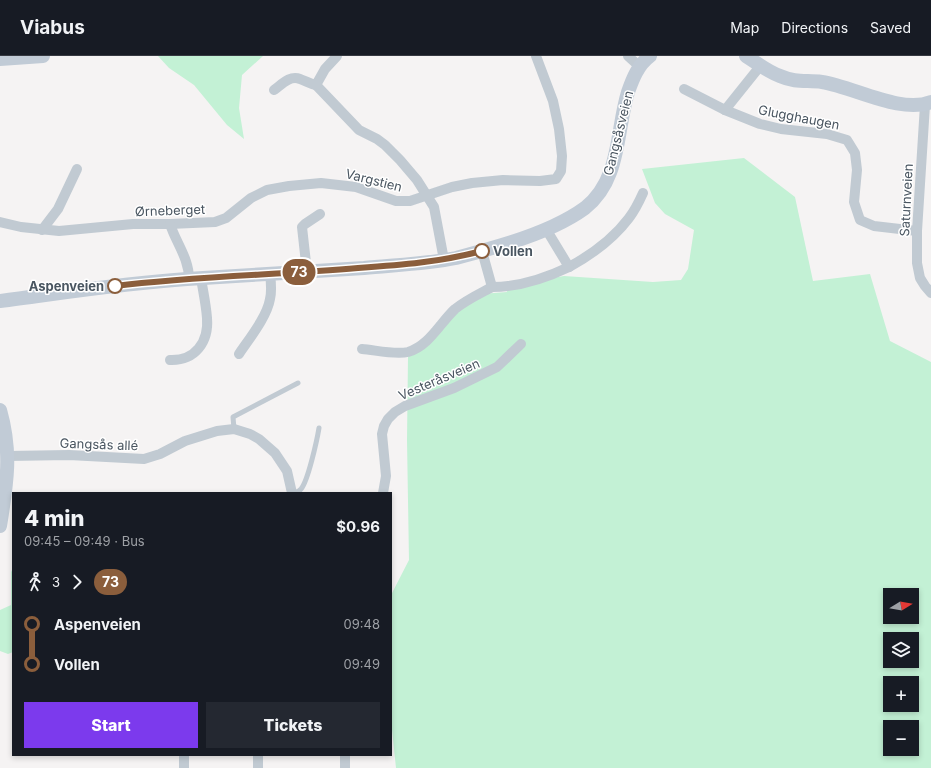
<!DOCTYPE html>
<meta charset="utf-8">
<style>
body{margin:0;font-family:Inter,sans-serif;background:#242831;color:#f1f3f6;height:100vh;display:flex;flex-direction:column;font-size:15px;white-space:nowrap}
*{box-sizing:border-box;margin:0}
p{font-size:13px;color:#9ea1a6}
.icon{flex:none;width:22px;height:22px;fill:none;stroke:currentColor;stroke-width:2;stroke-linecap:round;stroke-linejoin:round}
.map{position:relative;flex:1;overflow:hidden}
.drawer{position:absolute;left:12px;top:436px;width:380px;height:264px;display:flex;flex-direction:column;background:#171b24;border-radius:0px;box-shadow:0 2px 6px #0003}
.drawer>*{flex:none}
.badge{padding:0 8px;border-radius:13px;font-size:14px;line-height:26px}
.needle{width:26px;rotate:79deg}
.controls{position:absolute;left:883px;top:532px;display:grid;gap:8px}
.controls a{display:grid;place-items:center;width:36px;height:36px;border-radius:0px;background:#171b24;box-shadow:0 2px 6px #0003;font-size:20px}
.map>.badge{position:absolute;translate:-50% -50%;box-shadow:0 0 0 2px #fff}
.legs{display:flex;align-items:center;gap:6px;height:44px;padding:0 12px;font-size:13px}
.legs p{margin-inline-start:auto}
.headline{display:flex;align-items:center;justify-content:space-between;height:68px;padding:0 12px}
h1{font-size:22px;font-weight:800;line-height:30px}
.primary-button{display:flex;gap:8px;margin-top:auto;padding:8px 12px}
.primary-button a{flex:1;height:46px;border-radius:0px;background:#7c3aed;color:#fff;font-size:16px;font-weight:800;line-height:46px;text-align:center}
.primary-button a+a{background:#242831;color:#f1f3f6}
ul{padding:0 12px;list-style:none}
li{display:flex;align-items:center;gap:14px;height:40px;font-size:15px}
li i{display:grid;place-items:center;width:6px;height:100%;margin:0 5px;background:currentColor}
li i::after{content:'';width:10px;height:10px;margin:-5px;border:3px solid;border-radius:50%;background:#171b24}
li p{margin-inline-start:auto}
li:first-child i{background:linear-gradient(#0000 50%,currentColor 0)}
li:last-child i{background:linear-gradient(currentColor 50%,#0000 0)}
header{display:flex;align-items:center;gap:24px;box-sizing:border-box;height:56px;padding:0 20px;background:#171b24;border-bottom:1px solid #363941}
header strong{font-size:19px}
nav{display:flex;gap:22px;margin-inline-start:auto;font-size:14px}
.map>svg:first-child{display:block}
</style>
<header>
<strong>Viabus</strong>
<nav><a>Map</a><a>Directions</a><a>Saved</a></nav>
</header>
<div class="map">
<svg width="931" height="712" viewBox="0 0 931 712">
<rect width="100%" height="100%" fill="#f5f3f3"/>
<!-- green -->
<g fill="#c3f1d5" fill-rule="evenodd">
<path d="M 158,0 L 263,0 L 242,19 L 239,52 L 244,83 L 227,69 L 194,29 L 169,12 Z"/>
<path d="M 744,102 L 795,141 L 813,225 L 870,218 L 890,285 L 931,306 L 931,712 L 396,712 L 391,664 L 391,539 L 409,504 L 407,384 L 408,301 L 468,239 L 507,236 L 506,230 L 564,220 L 653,226 L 681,224 L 688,213 L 694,174 L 665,158 L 655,147 L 642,113 ZM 890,539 L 912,539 L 912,561 L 890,561 ZM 890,583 L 912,583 L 912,605 L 890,605 ZM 890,627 L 912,627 L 912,649 L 890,649 ZM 890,671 L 912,671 L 912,693 L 890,693 Z"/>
<path d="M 13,512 L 13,596 L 8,598 L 0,595 L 0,554 L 11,549 L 11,516 Z"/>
</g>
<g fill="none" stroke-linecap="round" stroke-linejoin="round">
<!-- lane -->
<g stroke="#c1cad2" stroke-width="5">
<path d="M 234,373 L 233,361 L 298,327"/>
<path d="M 293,437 C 297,436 299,436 301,433 C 308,425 317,384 319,372"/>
</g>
<!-- street -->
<g stroke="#c1cad2" stroke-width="10">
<path d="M 628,0 L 639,10"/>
<path d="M 761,9 L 725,54 L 760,68 L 781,73 L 827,78 L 847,84 L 855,97 L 857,114 L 854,146 L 860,164 L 874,170 L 917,175"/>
<path d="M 316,29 L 359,74 L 377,83 L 385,89 L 400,104 L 417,124 L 434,151 L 444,204"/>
<path d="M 684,33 L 725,54"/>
<path d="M 274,34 C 282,28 290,19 300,23 C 306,25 310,28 316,29 L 325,13 L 337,0"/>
<path d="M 925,49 L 917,175 L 917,207 L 920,222 L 925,230 L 931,237"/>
<path d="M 0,166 L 21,171 L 59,175 L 133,168 L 170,168 L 215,166 L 226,162 L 251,142 L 267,134 L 289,130 L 321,127 L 356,131 L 396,145 L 410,145 L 452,131 L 472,127 L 503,124 L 540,125 L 556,123 L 561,115 L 562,100 L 559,73 L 553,45 L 536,0"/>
<path d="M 170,168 C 176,187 189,202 189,223"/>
<path d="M 546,173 L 569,211 C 591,199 614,182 629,162 C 635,154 639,146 643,137"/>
<path d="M 42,174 L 58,153 L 77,113"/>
<path d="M 482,195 L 492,231 C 518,231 546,222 569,211"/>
<path d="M 307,216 L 302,171 L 305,168 L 320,158"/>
<path d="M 362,293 C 375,294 395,299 408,296 C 429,290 440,267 455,253 C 466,244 479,238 492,231"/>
<path d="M 239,298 C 249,283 267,261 270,243 C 272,235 271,226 270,218"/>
<path d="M 170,304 C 195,305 209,286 207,262 C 206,248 203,235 201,222"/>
<path d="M 8,400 L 69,399 L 144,403 L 160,398 L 185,385 L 217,375 L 234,373 L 250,378 L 259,383 L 275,397 L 287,415 L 292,437"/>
<path d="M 383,437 L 386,420 L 382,378 L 384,370 L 388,363 L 395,356 L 405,350 L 454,332 L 497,311 L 521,288"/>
<path d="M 184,699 L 184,712"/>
<path d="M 258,699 L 258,712"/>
<path d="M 345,712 L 345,699"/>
</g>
<!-- secondary -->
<g stroke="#c1cbd6" stroke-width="14">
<path d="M 746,0 C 757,7 768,16 780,20 C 796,27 806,24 822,26 C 854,31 901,58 931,46"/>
<path d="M 0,3 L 43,0"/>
<path d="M 0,245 C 62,237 125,227 187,223 C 246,219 305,216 364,212 C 395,209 426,208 456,202 C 475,197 493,192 512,186 C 537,178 563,168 585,152 C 621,124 616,75 628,36 C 633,22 638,9 650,0"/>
<path d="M 0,354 C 12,396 7,427 0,470"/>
</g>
</g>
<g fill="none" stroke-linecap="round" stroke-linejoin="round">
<defs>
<path id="line-1" d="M 115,230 C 196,220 277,219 358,212 C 400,209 441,206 482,195"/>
</defs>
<!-- line-1 casing -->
<use href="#line-1" stroke="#fff" stroke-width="9"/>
<!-- line-1 -->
<use href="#line-1" stroke="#8b5e3c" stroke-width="6"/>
</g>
<!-- markers -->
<g fill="#fff" stroke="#8b5e3c" stroke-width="2">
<circle cx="482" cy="195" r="7"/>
<circle cx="115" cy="230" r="7"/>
</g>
<g text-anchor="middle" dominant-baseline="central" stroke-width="3" stroke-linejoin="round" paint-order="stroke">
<!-- street labels -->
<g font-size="13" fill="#4a5661" stroke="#fff">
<text transform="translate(799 61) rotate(11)">Glugghaugen</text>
<text transform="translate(618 77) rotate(-76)">Gangsåsveien</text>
<text transform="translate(374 124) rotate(14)">Vargstien</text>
<text transform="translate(906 144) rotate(-87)">Saturnveien</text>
<text transform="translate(170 154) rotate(-2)">Ørneberget</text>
<text transform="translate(439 323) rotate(-23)">Vesteråsveien</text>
<text transform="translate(99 388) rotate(2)">Gangsås allé</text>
</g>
<!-- stop labels -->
<g font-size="13" font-weight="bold" fill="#4a5661" stroke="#fff" text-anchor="start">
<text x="493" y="195">Vollen</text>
<text x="104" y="230" text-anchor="end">Aspenveien</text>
</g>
</g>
</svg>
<div class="controls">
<a><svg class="needle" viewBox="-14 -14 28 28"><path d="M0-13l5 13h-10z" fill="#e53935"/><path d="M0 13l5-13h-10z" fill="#9ea1a6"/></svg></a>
<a><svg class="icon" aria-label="layers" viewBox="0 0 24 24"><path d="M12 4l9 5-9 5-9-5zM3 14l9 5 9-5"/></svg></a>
<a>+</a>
<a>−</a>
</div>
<b class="badge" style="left:299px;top:216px;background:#8b5e3c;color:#fff">73</b>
<section class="drawer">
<div class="headline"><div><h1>4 min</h1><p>09:45 – 09:49 · Bus</p></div><b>$0.96</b></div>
<div class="legs"><svg class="icon" aria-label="walk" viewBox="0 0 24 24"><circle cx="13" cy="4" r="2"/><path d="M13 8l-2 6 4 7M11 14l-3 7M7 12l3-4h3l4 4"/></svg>3<svg class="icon" aria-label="forward" viewBox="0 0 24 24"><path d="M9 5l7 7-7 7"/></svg><b class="badge" style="background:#8b5e3c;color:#fff">73</b></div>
<ul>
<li><i style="color:#8b5e3c"></i><b>Aspenveien</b><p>09:48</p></li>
<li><i style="color:#8b5e3c"></i><b>Vollen</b><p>09:49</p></li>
</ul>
<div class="primary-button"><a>Start</a><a>Tickets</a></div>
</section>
</div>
